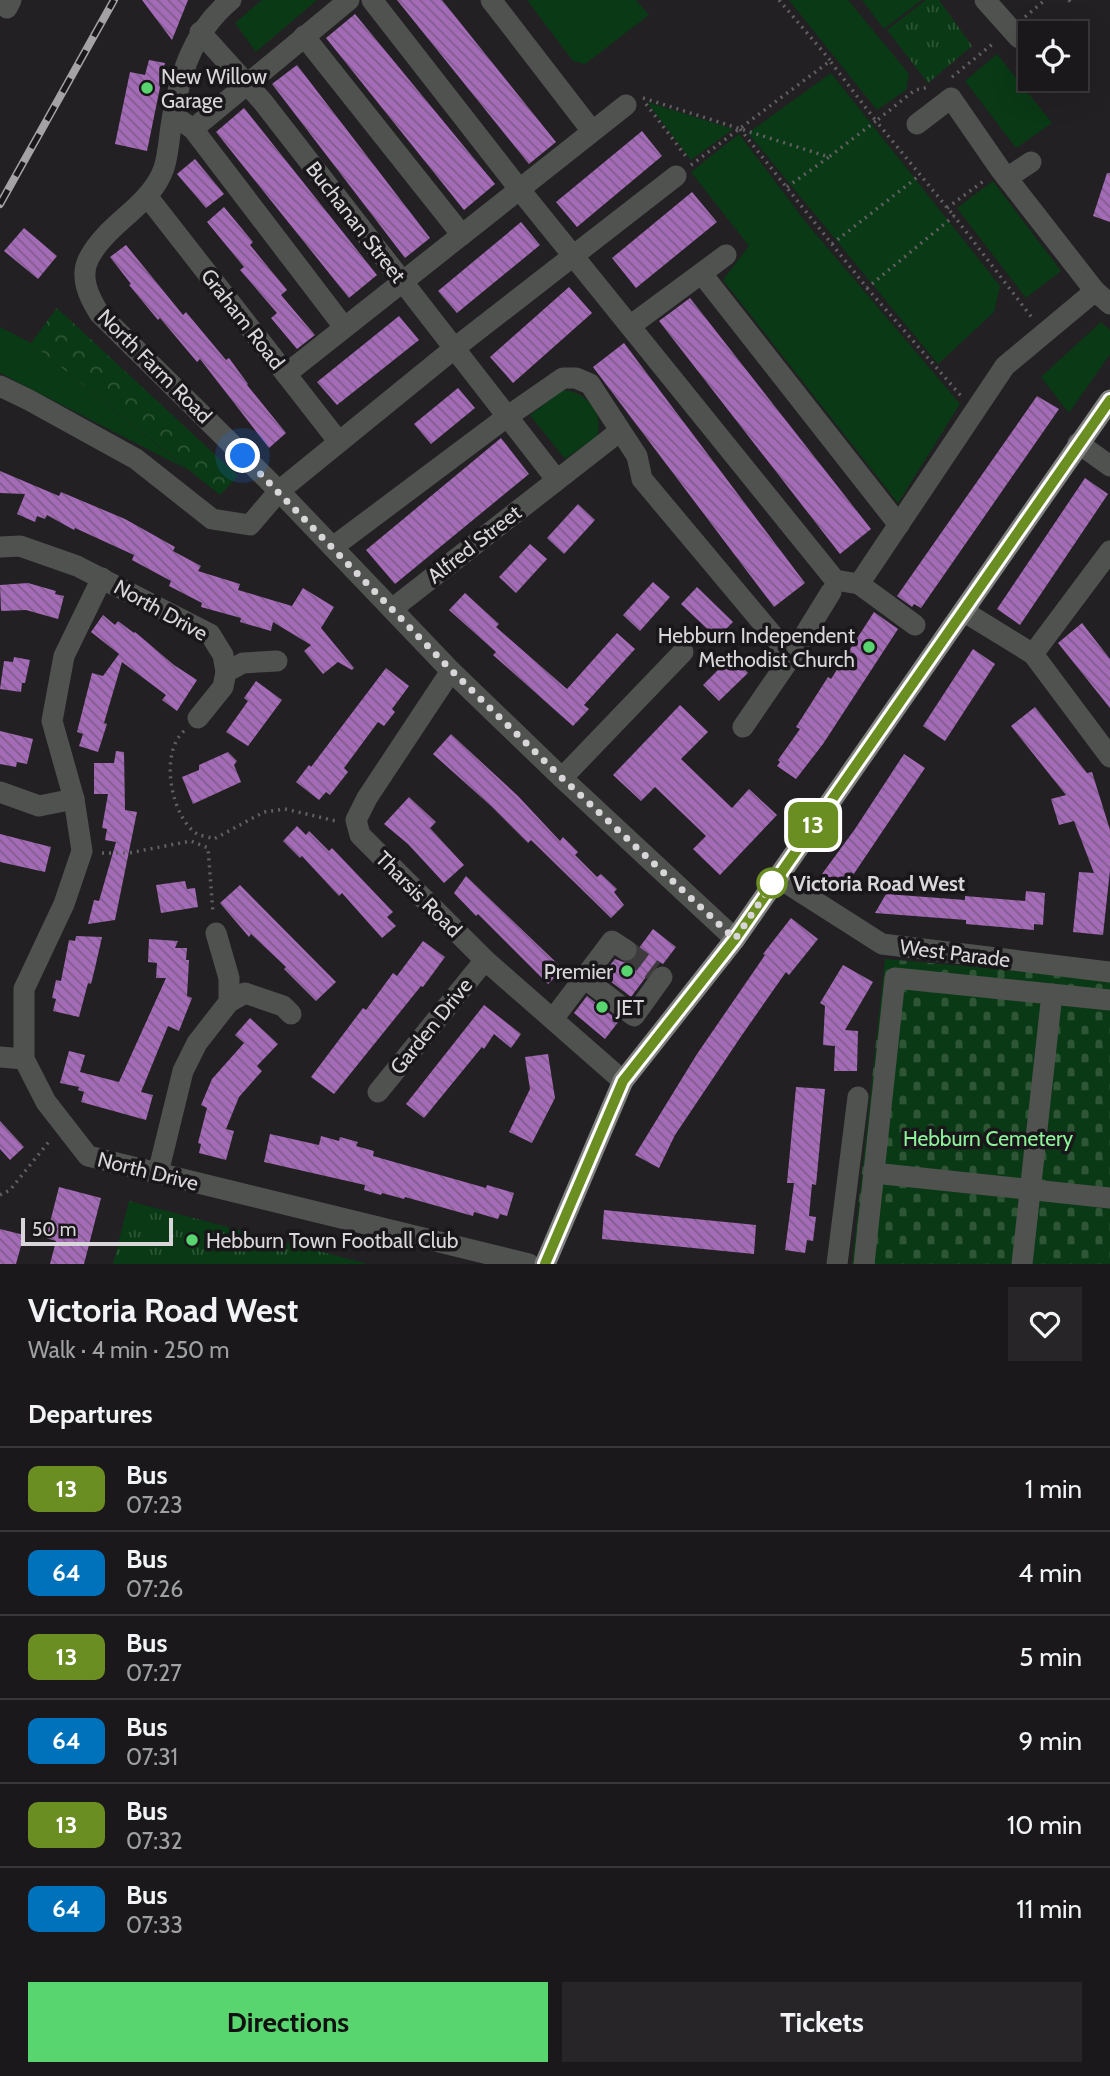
<!DOCTYPE html>
<meta charset="utf-8">
<style>
body{margin:0;font-family:Cabin,sans-serif;background:#272527;color:#f1f3f6;height:100vh;display:flex;flex-direction:column;font-size:26px;white-space:nowrap}
*{box-sizing:border-box;margin:0}
p{font-size:23px;color:#9fa0a2}
.icon{flex:none;width:38px;height:38px;fill:none;stroke:currentColor;stroke-width:2;stroke-linecap:round;stroke-linejoin:round}
.map{position:relative;height:1264px;overflow:hidden}
.side{display:flex;flex-direction:column;background:#1a181a;flex:1}
.side>*{flex:none}
.badge{padding:0 14px;border-radius:10px;font-size:24px;line-height:46px}
.buttons{position:absolute;left:1018px;top:21px;display:grid;gap:14px}
.buttons a{display:grid;place-items:center;width:70px;height:70px;border-radius:0px;background:#1a181a;box-shadow:0 7px 28px #0002,0 0 0 2px #383739;font-size:35px}
.scale{position:absolute;left:21px;bottom:18px;width:152px;box-sizing:border-box;padding-left:7px;border:4px solid #d8d6d9;border-top:0;font-size:19px;line-height:24px;white-space:nowrap;color:#d8d6d9;-webkit-text-stroke:5px #19171a;paint-order:stroke}
.you{position:absolute;width:35px;height:35px;margin:-18px;border:5px solid #fff;border-radius:50%;background:#1a73e8;box-shadow:0 0 0 10px #1a73e833}
.map>.badge{position:absolute;translate:-50% -50%;box-shadow:0 0 0 4px #fff}
h2{padding:0 28px;font-size:26px;line-height:63px}
.round{display:grid;place-items:center;flex:none;width:74px;height:74px;border-radius:0px;background:#272527}
.overview{display:flex;align-items:center;justify-content:space-between;height:119px;padding:0 28px}
h1{font-size:33px;font-weight:700;line-height:52px}
.action{display:flex;gap:14px;margin-top:auto;padding:14px 28px}
.action a{flex:1;height:80px;border-radius:0px;background:#59d56f;color:#111;font-size:28px;font-weight:700;line-height:80px;text-align:center}
.action a+a{background:#272527;color:#f1f3f6}
ul{padding:0;list-style:none}
li{display:flex;align-items:center;gap:21px;height:84px;padding:0 28px;border-top:2px solid #383739}
li div{flex:1}
li b{display:block;font-size:26px}
li em{font-style:normal}
li .badge{min-width:77px;font-weight:700;text-align:center}
.map>svg:first-child{display:block}
</style>
<div class="map">
<svg width="1110" height="1264" viewBox="0 0 1110 1264">
<defs>
<pattern id="forest-crowns" width="20" height="18" patternUnits="userSpaceOnUse" patternTransform="scale(1.75)"><rect width="20" height="18" fill="#0a3915"/><path d="M2 6a3 3 0 1 1 6 0M12 15a3 3 0 1 1 6 0" fill="none" stroke="#2d5536"/></pattern>
<pattern id="cemetery-stones" width="16" height="16" patternUnits="userSpaceOnUse" patternTransform="scale(1.75)"><rect width="16" height="16" fill="#0a3915"/><path d="M2 7V4a2 2 0 0 1 4 0v3zM10 15v-3a2 2 0 0 1 4 0v3z" fill="#2d5536"/></pattern>
<pattern id="park-tufts" width="24" height="20" patternUnits="userSpaceOnUse" patternTransform="scale(1.75)"><rect width="24" height="20" fill="#0a3915"/><path d="M3 7l-1-3M5 7V3M7 7l1-3M15 17l-1-3M17 17v-4M19 17l1-3" fill="none" stroke="#2d5536"/></pattern>
<pattern id="building-back-hatch" width="6" height="6" patternUnits="userSpaceOnUse" patternTransform="scale(1.75)"><rect width="6" height="6" fill="#a46bb6"/><path d="M-1 5l2 2M0 0l6 6M5-1l2 2" fill="none" stroke="#815c8d"/></pattern>
</defs>
<rect width="100%" height="100%" fill="#222023"/>
<!-- grass -->
<g fill="#0a3915">
<path d="M 262,0 L 317,0 L 256,52 L 235,23 Z"/>
<path d="M 527,0 L 636,0 L 649,15 L 585,64 L 573,61 Z"/>
<path d="M 789,0 L 848,0 L 909,74 L 906,90 L 877,110 Z"/>
<path d="M 862,0 L 922,0 L 884,29 Z"/>
<path d="M 997,54 L 1052,123 L 1016,148 L 965,81 Z"/>
<path d="M 831,73 L 1000,286 L 994,312 L 938,364 L 748,133 Z"/>
<path d="M 647,102 L 733,129 L 691,160 Z"/>
<path d="M 739,134 L 808,225 L 960,404 L 898,503 L 723,280 L 749,246 L 691,172 Z"/>
<path d="M 993,181 L 1061,271 L 1026,298 L 957,208 Z"/>
<path d="M 1101,322 L 1110,330 L 1110,354 L 1069,413 L 1041,377 Z"/>
<path d="M 0,327 L 31,343 L 188,470 L 0,373 Z"/>
<path d="M 563,390 C 585,391 605,413 597,436 L 565,459 L 530,415 Z"/>
</g>
<!-- forest -->
<path fill="url(#forest-crowns)" d="M 57,308 L 238,476 L 220,495 L 31,343 Z"/>
<!-- cemetery -->
<path fill="url(#cemetery-stones)" d="M 885,959 L 1110,979 L 1110,1264 L 852,1264 Z"/>
<!-- park -->
<g fill="url(#park-tufts)">
<path d="M 926,0 L 939,0 L 972,46 L 928,83 L 887,30 Z"/>
<path d="M 129,1201 L 368,1264 L 113,1264 Z"/>
</g>
<!-- building -->
<g fill="url(#building-back-hatch)">
<path d="M 142,0 L 188,0 L 172,40 Z"/>
<path d="M 397,0 L 442,0 L 556,142 L 529,164 Z"/>
<path d="M 355,14 L 495,184 L 464,210 L 326,38 Z"/>
<path d="M 149,60 L 165,63 L 147,151 L 115,144 L 130,72 L 145,75 Z"/>
<path d="M 297,65 L 430,238 L 405,258 L 272,84 Z"/>
<path d="M 244,108 L 377,275 L 349,298 L 216,132 Z"/>
<path d="M 642,131 L 662,156 L 577,227 L 556,202 Z"/>
<path d="M 195,159 L 224,194 L 206,208 L 177,174 Z"/>
<path d="M 1107,173 L 1110,173 L 1110,222 L 1093,216 Z"/>
<path d="M 692,192 L 717,222 L 636,288 L 612,258 Z"/>
<path d="M 224,207 L 253,242 L 250,245 L 287,290 L 281,295 L 315,335 L 297,349 L 271,318 L 277,313 L 240,270 L 244,267 L 207,222 Z"/>
<path d="M 521,222 L 540,245 L 457,313 L 438,291 Z"/>
<path d="M 24,228 L 57,256 L 38,279 L 4,251 Z"/>
<path d="M 126,245 L 183,315 L 186,312 L 226,360 L 229,358 L 248,384 L 247,385 L 286,433 L 269,448 L 200,359 L 197,362 L 160,318 L 158,320 L 129,285 L 131,284 L 110,257 Z"/>
<path d="M 569,287 L 592,313 L 513,383 L 490,357 Z"/>
<path d="M 690,298 L 871,529 L 840,554 L 659,321 Z"/>
<path d="M 399,316 L 419,340 L 337,405 L 317,382 Z"/>
<path d="M 624,343 L 805,583 L 774,607 L 593,367 Z"/>
<path d="M 458,388 L 475,408 L 431,444 L 414,424 Z"/>
<path d="M 1037,396 L 1059,409 L 921,608 L 914,604 L 912,607 L 897,596 Z"/>
<path d="M 501,438 L 529,474 L 395,584 L 366,550 Z"/>
<path d="M 0,471 L 59,496 L 61,492 L 125,519 L 175,547 L 173,551 L 201,566 L 198,571 L 240,584 L 238,590 L 292,606 L 303,588 L 334,607 L 321,628 L 354,668 L 352,670 L 338,662 L 323,674 L 304,651 L 311,645 L 273,622 L 271,631 L 240,622 L 241,618 L 201,607 L 202,603 L 169,586 L 171,581 L 132,560 L 134,555 L 75,528 L 74,530 L 47,515 L 45,519 L 37,516 L 35,522 L 17,514 L 25,494 L 0,493 Z"/>
<path d="M 1085,478 L 1108,494 L 1020,625 L 997,609 Z"/>
<path d="M 578,504 L 595,520 L 564,554 L 547,538 Z"/>
<path d="M 530,544 L 547,559 L 516,593 L 499,577 Z"/>
<path d="M 653,582 L 670,597 L 640,631 L 623,615 Z"/>
<path d="M 28,583 L 56,591 L 55,594 L 64,596 L 58,619 L 26,610 L 1,611 L 0,585 Z"/>
<path d="M 697,587 L 733,622 L 717,638 L 681,604 Z"/>
<path d="M 465,593 L 499,624 L 496,627 L 567,689 L 617,633 L 635,649 L 584,705 L 589,709 L 573,726 L 493,655 L 496,652 L 449,610 Z"/>
<path d="M 874,612 L 898,629 L 823,744 L 796,779 L 777,766 L 780,762 L 778,760 L 800,729 L 796,727 L 828,677 L 831,679 Z"/>
<path d="M 103,615 L 115,625 L 118,621 L 134,633 L 135,632 L 174,665 L 197,680 L 177,711 L 162,700 L 166,695 L 122,662 L 104,723 L 107,724 L 98,752 L 79,746 L 83,734 L 77,732 L 92,673 L 103,676 L 119,654 L 91,632 Z"/>
<path d="M 1082,623 L 1110,659 L 1110,708 L 1058,643 Z"/>
<path d="M 973,649 L 995,664 L 945,741 L 923,726 Z"/>
<path d="M 732,656 L 748,673 L 719,701 L 703,685 Z"/>
<path d="M 14,657 L 30,660 L 25,683 L 22,683 L 21,692 L 0,689 L 4,661 L 13,662 Z"/>
<path d="M 386,668 L 409,686 L 392,709 L 395,712 L 384,726 L 378,722 L 344,768 L 348,772 L 330,795 L 326,792 L 319,800 L 296,782 L 309,765 L 311,767 Z"/>
<path d="M 256,681 L 282,700 L 248,746 L 226,732 L 248,701 L 244,698 Z"/>
<path d="M 680,705 L 708,732 L 681,759 L 732,808 L 749,789 L 777,815 L 720,875 L 693,849 L 706,836 L 655,787 L 641,801 L 613,775 Z"/>
<path d="M 1035,707 L 1087,773 L 1092,772 L 1110,830 L 1110,870 L 1103,935 L 1073,932 L 1079,872 L 1094,873 L 1074,821 L 1059,825 L 1051,799 L 1066,795 L 1011,726 Z"/>
<path d="M 0,731 L 33,739 L 27,764 L 17,762 L 16,767 L 0,764 Z"/>
<path d="M 451,734 L 518,796 L 560,841 L 563,837 L 578,852 L 575,855 L 597,877 L 601,874 L 617,889 L 614,892 L 624,905 L 611,918 L 531,840 L 528,843 L 491,806 L 433,754 Z"/>
<path d="M 116,751 L 124,752 L 125,810 L 137,812 L 115,920 L 88,924 L 94,900 L 99,901 L 116,842 L 105,840 L 107,829 L 102,828 L 108,794 L 94,794 L 94,763 L 114,763 Z"/>
<path d="M 228,752 L 237,761 L 234,765 L 241,782 L 193,804 L 182,777 L 199,770 L 199,765 Z"/>
<path d="M 904,754 L 925,768 L 843,890 L 822,874 L 855,829 Z"/>
<path d="M 409,797 L 436,822 L 430,828 L 464,865 L 444,883 L 408,844 L 384,824 Z"/>
<path d="M 297,826 L 306,835 L 309,831 L 329,851 L 332,848 L 393,912 L 387,917 L 396,926 L 382,938 L 342,893 L 339,896 L 302,856 L 300,858 L 283,841 Z"/>
<path d="M 0,834 L 51,847 L 45,872 L 0,862 Z"/>
<path d="M 466,876 L 563,969 L 548,984 L 478,914 L 476,916 L 454,893 Z"/>
<path d="M 185,881 L 187,889 L 195,888 L 198,907 L 161,913 L 156,885 Z"/>
<path d="M 240,885 L 336,982 L 316,1001 L 284,969 L 286,967 L 251,934 L 249,937 L 220,903 Z"/>
<path d="M 1026,891 L 1045,893 L 1043,925 L 1034,924 L 1034,930 L 966,924 L 966,920 L 875,913 L 886,894 L 965,900 L 965,896 L 1025,901 Z"/>
<path d="M 791,918 L 818,939 L 789,975 L 786,972 L 742,1035 L 675,1135 L 659,1168 L 635,1155 L 697,1054 L 765,955 L 763,954 Z"/>
<path d="M 653,929 L 676,947 L 663,964 L 658,961 L 631,997 L 602,975 L 615,959 L 626,963 L 637,958 L 639,948 Z"/>
<path d="M 76,936 L 102,937 L 95,968 L 91,984 L 88,983 L 79,1017 L 53,1011 L 56,999 L 52,998 L 56,980 L 61,981 L 69,940 L 75,941 Z"/>
<path d="M 149,939 L 178,941 L 175,948 L 187,948 L 186,960 L 189,960 L 187,996 L 192,998 L 179,1031 L 168,1026 L 141,1092 L 153,1095 L 146,1120 L 81,1102 L 84,1092 L 78,1090 L 79,1087 L 60,1083 L 69,1051 L 85,1055 L 80,1072 L 119,1082 L 166,978 L 156,978 L 157,963 L 148,962 Z"/>
<path d="M 423,941 L 445,957 L 423,987 L 421,986 L 334,1094 L 311,1077 L 363,1008 L 366,1010 L 393,973 L 397,976 Z"/>
<path d="M 843,965 L 873,982 L 845,1030 L 858,1031 L 857,1071 L 834,1071 L 835,1046 L 823,1045 L 825,1006 L 820,1003 Z"/>
<path d="M 587,996 L 619,1021 L 605,1039 L 574,1013 Z"/>
<path d="M 484,1005 L 521,1034 L 511,1048 L 494,1034 L 484,1049 L 482,1047 L 424,1118 L 406,1104 Z"/>
<path d="M 250,1018 L 278,1044 L 257,1066 L 262,1071 L 239,1097 L 226,1129 L 234,1131 L 226,1160 L 199,1153 L 201,1144 L 198,1143 L 207,1108 L 201,1105 L 212,1079 L 244,1043 L 235,1035 Z"/>
<path d="M 548,1054 L 555,1098 L 532,1143 L 509,1132 L 530,1089 L 525,1057 Z"/>
<path d="M 796,1087 L 825,1089 L 816,1185 L 812,1184 L 809,1216 L 816,1217 L 813,1241 L 807,1240 L 805,1253 L 785,1250 L 794,1183 L 787,1183 Z"/>
<path d="M 0,1121 L 24,1147 L 10,1160 L 0,1149 Z"/>
<path d="M 270,1134 L 319,1145 L 321,1136 L 339,1141 L 340,1137 L 358,1142 L 356,1146 L 374,1151 L 373,1156 L 486,1188 L 487,1185 L 514,1193 L 507,1216 L 500,1214 L 498,1219 L 474,1212 L 473,1216 L 405,1197 L 404,1199 L 382,1193 L 381,1195 L 364,1190 L 365,1185 L 264,1162 Z"/>
<path d="M 59,1187 L 101,1198 L 84,1264 L 50,1264 L 56,1241 L 46,1238 Z"/>
<path d="M 604,1210 L 756,1225 L 754,1254 L 602,1239 Z"/>
<path d="M 0,1229 L 24,1235 L 16,1264 L 0,1264 Z"/>
</g>
<g fill="none" stroke-linecap="round" stroke-linejoin="round">
<!-- minor-tunnel -->
<path stroke="#3d3b3e" stroke-width="21" stroke-dasharray="21 10" stroke-linecap="butt" d="M 626,950 L 654,971"/>
<!-- path -->
<g stroke="#626063" stroke-width="3.5" stroke-dasharray="2 5" stroke-linecap="butt">
<path d="M 779,0 L 830,60"/>
<path d="M 1069,0 L 1070,2"/>
<path d="M 1025,17 L 1045,0"/>
<path d="M 952,77 L 995,42"/>
<path d="M 643,98 L 829,157 L 876,121 L 954,216"/>
<path d="M 646,104 L 688,159"/>
<path d="M 740,129 L 867,288 L 954,216 L 1033,319"/>
<path d="M 691,165 L 830,61 L 876,121 L 915,90 L 930,87"/>
<path d="M 787,187 L 829,157"/>
<path d="M 947,208 L 985,180"/>
<path d="M 832,244 L 920,175"/>
<path d="M 867,288 L 962,397"/>
<path d="M 184,731 C 159,753 171,817 197,834 C 202,836 209,837 214,839 L 264,812 L 285,809 L 336,821"/>
<path d="M 102,853 L 129,853 L 191,841 L 208,848 L 213,913"/>
<path d="M 0,1195 L 10,1190 L 51,1139"/>
</g>
<!-- minor -->
<g stroke="#505250" stroke-width="21">
<path d="M 231,0 C 191,33 179,77 171,126 C 169,140 168,156 164,168 C 151,206 107,223 89,258 C 79,277 89,297 99,313 L 279,491 L 451,671 L 562,778 L 735,939"/>
<path d="M 372,0 L 520,190 L 835,580 L 859,584 L 915,625"/>
<path d="M 491,0 L 592,131"/>
<path d="M 985,0 L 1019,38"/>
<path d="M 7,8 L 11,0"/>
<path d="M 200,32 L 263,102 L 556,479"/>
<path d="M 304,36 L 462,235"/>
<path d="M 173,115 L 193,129 L 344,327"/>
<path d="M 917,124 L 951,98 L 1000,169 L 1095,291 L 1110,304"/>
<path d="M 193,129 L 349,0"/>
<path d="M 1007,178 L 1031,162"/>
<path d="M 147,196 L 339,442"/>
<path d="M 702,274 L 899,525"/>
<path d="M 630,326 L 726,255"/>
<path d="M 286,374 L 626,105"/>
<path d="M 0,386 L 29,400 L 136,459 L 212,519 L 250,525 L 279,491 L 456,347 L 676,176"/>
<path d="M 1078,443 L 1110,466"/>
<path d="M 0,547 L 20,546 L 77,566 L 210,634 L 223,655 L 226,672 L 223,687 L 198,718"/>
<path d="M 333,547 L 508,416 L 563,378 L 576,378 L 590,384 L 637,456 L 642,479 L 791,657 L 831,592"/>
<path d="M 102,578 L 64,656 L 52,721 L 74,799 L 82,851 L 64,904 L 24,989 L 24,1059 L 46,1102 L 88,1156 L 529,1264"/>
<path d="M 859,584 L 1005,366 L 1095,291"/>
<path d="M 392,609 L 620,431"/>
<path d="M 963,611 L 1033,654 L 1110,757"/>
<path d="M 1033,654 L 1110,551"/>
<path d="M 451,671 L 367,798 L 356,820 L 360,835 L 485,960 L 623,1081"/>
<path d="M 226,672 L 243,663 L 277,661"/>
<path d="M 743,727 L 791,657"/>
<path d="M 562,778 L 683,652"/>
<path d="M 0,792 L 39,806 L 74,799"/>
<path d="M 777,877 L 882,944 L 1110,972"/>
<path d="M 584,978 L 634,1016 L 662,977"/>
<path d="M 229,1002 L 245,993 L 283,1006 L 291,1014"/>
<path d="M 553,1019 L 612,941 L 626,950"/>
<path d="M 0,1057 L 24,1059"/>
<path d="M 378,1092 L 485,960"/>
<path d="M 158,1173 L 183,1071 L 197,1043 L 229,1002 L 229,978 L 216,933"/>
<path d="M 874,1173 L 1110,1198"/>
<path d="M 837,1264 L 858,1097"/>
<path d="M 864,1264 L 895,978 L 1110,1000"/>
<path d="M 1022,1264 L 1052,994"/>
</g>
<!-- major -->
<path stroke="#7f827f" stroke-width="21" d="M 545,1264 L 623,1081 L 735,939 L 1110,400"/>
<defs>
<path id="rail" d="M 0,204 L 114,0"/>
</defs>
<!-- rail casing -->
<use href="#rail" stroke="#a4a2a5" stroke-width="8"/>
<!-- rail -->
<use href="#rail" stroke="#19171a" stroke-width="5" stroke-dasharray="16" stroke-linecap="butt"/>
</g>
<g fill="none" stroke-linecap="round" stroke-linejoin="round">
<defs>
<path id="line" d="M 545,1264 L 623,1081 L 735,939 L 1110,400"/>
</defs>
<!-- line casing -->
<use href="#line" stroke="#fff" stroke-width="16"/>
<!-- line -->
<use href="#line" stroke="#6b8e23" stroke-width="10"/>
<!-- walk -->
<path stroke="#d8d6d9" stroke-width="7" stroke-dasharray="0 12.6" d="M 243,456 L 452,671 L 562,778 L 735,939 L 777,877 L 772,883"/>
</g>
<!-- markers -->
<g fill="#59d56f" stroke="#19171a" stroke-width="2.5">
<circle cx="147" cy="88" r="7"/>
<circle cx="869" cy="647" r="7"/>
<circle cx="627" cy="971" r="7"/>
<circle cx="602" cy="1007" r="7"/>
<circle cx="192" cy="1240" r="7"/>
</g>
<circle fill="#fff" stroke="#6b8e23" stroke-width="3.5" cx="772" cy="883" r="14"/>
<g text-anchor="middle" dominant-baseline="central" stroke-width="7" stroke-linejoin="round" paint-order="stroke">
<!-- poi labels -->
<g font-size="21" fill="#d8d6d9" stroke="#19171a" text-anchor="start">
<text x="161" y="76">New Willow<tspan x="161" dy="24">Garage</tspan></text>
<text x="855" y="635" text-anchor="end">Hebburn Independent<tspan x="855" dy="24">Methodist Church</tspan></text>
<text x="613" y="971" text-anchor="end">Premier</text>
<text x="616" y="1007">JET</text>
<text x="206" y="1240">Hebburn Town Football Club</text>
</g>
<!-- street labels -->
<g font-size="21" fill="#d8d6d9" stroke="#19171a">
<text transform="translate(356 222) rotate(52)">Buchanan Street</text>
<text transform="translate(243 319) rotate(52)">Graham Road</text>
<text transform="translate(155 366) rotate(45)">North Farm Road</text>
<text transform="translate(474 544) rotate(-38)">Alfred Street</text>
<text transform="translate(161 610) rotate(29)">North Drive</text>
<text transform="translate(419 894) rotate(45)">Tharsis Road</text>
<text transform="translate(955 953) rotate(7)">West Parade</text>
<text transform="translate(431 1026) rotate(-51)">Garden Drive</text>
<text transform="translate(148 1171) rotate(14)">North Drive</text>
</g>
<!-- stop labels -->
<g font-size="21" font-weight="bold" fill="#d8d6d9" stroke="#19171a" text-anchor="start">
<text x="793" y="883">Victoria Road West</text>
</g>
<!-- park labels -->
<g font-size="21" fill="#8cf399" stroke="#19171a">
<text x="988" y="1138">Hebburn Cemetery</text>
</g>
</g>
</svg>
<div class="buttons">
<a><svg class="icon" aria-label="locate" viewBox="0 0 24 24"><circle cx="12" cy="12" r="6"/><path d="M12 2v4M12 18v4M2 12h4M18 12h4"/></svg></a>
</div>
<div class="scale">50 m</div>
<div class="you" style="left:243px;top:456px"></div>
<b class="badge" style="left:813px;top:825px;background:#6b8e23;color:#fff">13</b>
</div>
<section class="side">
<div class="overview"><div><h1>Victoria Road West</h1><p>Walk · 4 min · 250 m</p></div><a class="round"><svg class="icon" aria-label="heart" viewBox="0 0 24 24"><path d="M12 20l-8-8c-3-5 5-10 8-4 3-6 11-1 8 4z"/></svg></a></div>
<h2>Departures</h2>
<ul>
<li><span class="badge" style="background:#6b8e23;color:#fff">13</span><div><b>Bus</b><p>07:23</p></div><em>1 min</em></li>
<li><span class="badge" style="background:#0072bc;color:#fff">64</span><div><b>Bus</b><p>07:26</p></div><em>4 min</em></li>
<li><span class="badge" style="background:#6b8e23;color:#fff">13</span><div><b>Bus</b><p>07:27</p></div><em>5 min</em></li>
<li><span class="badge" style="background:#0072bc;color:#fff">64</span><div><b>Bus</b><p>07:31</p></div><em>9 min</em></li>
<li><span class="badge" style="background:#6b8e23;color:#fff">13</span><div><b>Bus</b><p>07:32</p></div><em>10 min</em></li>
<li><span class="badge" style="background:#0072bc;color:#fff">64</span><div><b>Bus</b><p>07:33</p></div><em>11 min</em></li>
</ul>
<div class="action"><a>Directions</a><a>Tickets</a></div>
</section>
